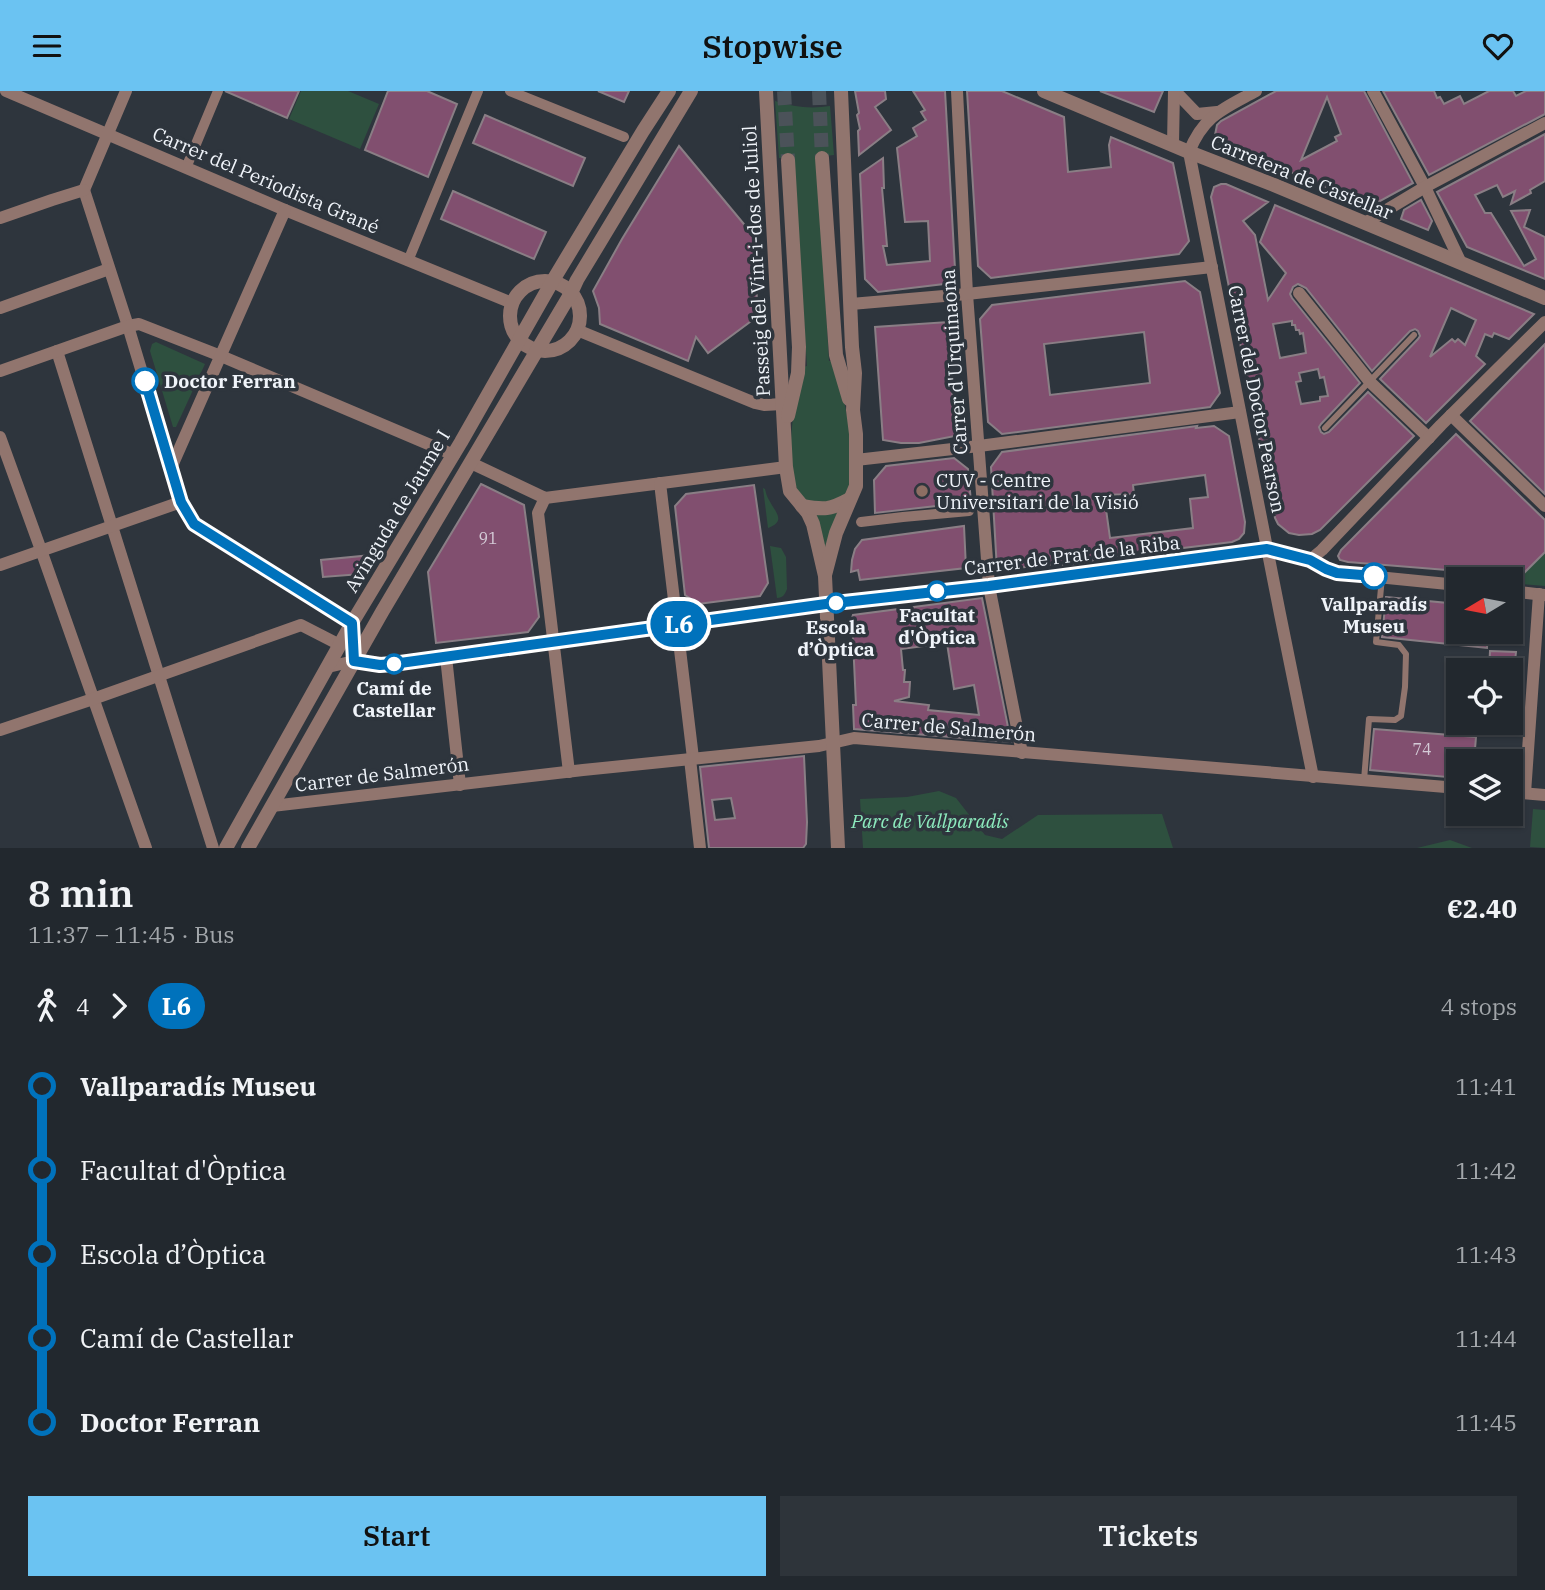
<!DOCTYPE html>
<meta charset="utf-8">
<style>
body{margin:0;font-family:"IBM Plex Serif",serif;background:#2e343a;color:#f1f3f6;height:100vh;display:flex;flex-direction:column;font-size:26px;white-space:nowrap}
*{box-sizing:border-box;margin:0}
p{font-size:23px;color:#a2a6aa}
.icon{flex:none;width:38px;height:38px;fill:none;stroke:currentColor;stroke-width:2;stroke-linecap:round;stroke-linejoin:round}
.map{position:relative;height:757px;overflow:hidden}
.drawer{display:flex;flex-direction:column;background:#22282e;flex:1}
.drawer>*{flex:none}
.badge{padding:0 14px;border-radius:23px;font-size:24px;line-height:46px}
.needle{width:46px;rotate:260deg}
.controls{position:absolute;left:1446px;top:476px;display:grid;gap:14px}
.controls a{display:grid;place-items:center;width:77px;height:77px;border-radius:0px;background:#22282e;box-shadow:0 2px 5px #0004,0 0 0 2px #3f444a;font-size:35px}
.map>.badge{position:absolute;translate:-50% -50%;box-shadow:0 0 0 4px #fff}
.legs{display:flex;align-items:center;gap:10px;height:77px;padding:0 28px;font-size:23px}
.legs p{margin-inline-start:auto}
.head{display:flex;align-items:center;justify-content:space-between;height:119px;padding:0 28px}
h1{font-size:38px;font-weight:600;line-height:52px}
.button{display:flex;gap:14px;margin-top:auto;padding:14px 28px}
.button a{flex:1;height:80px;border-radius:0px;background:#6bc3f2;color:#111;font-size:28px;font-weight:600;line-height:80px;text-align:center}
.button a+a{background:#2e343a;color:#f1f3f6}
ul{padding:0 28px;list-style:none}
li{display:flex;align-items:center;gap:24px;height:84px;font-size:26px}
li i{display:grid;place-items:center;width:10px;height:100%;margin:0 9px;background:currentColor}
li i::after{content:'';width:18px;height:18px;margin:-9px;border:5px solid;border-radius:50%;background:#22282e}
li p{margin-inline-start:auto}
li:first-child i{background:linear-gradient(#0000 50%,currentColor 0)}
li:last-child i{background:linear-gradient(currentColor 50%,#0000 0)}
header{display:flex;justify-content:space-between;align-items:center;height:91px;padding:0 28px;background:#6bc3f2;color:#111;font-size:32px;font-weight:600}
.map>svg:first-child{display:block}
</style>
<header><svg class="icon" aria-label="menu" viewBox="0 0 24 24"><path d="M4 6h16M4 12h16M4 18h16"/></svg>Stopwise<svg class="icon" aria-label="heart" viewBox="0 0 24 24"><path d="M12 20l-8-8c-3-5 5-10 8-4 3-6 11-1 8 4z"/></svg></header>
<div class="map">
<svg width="1545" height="757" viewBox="0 0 1545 757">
<rect width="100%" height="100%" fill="#2e353d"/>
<!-- green -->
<g fill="#2e503f">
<path d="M 301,0 L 348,0 L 379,13 L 360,58 L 289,28 Z"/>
<path d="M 775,10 C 793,16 811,18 830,15 L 834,64 L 817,66 L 829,270 L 832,270 L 842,299 L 850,340 L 849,397 C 842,409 836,411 822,411 C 816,411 811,412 806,409 C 778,390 796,304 802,276 L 807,275 L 793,67 L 779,67 Z"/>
<path d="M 156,251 L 205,273 L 176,336 L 173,336 L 150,260 L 152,253 Z"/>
<path d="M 763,397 L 765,398 C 766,402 767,406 769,409 C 775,421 787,430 768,437 Z"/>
<path d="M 838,420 L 825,475 L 814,423 Z"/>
<path d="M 770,455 L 781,457 L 786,466 L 787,498 C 785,503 783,507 777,507 Z"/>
<path d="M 1545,461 L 1545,495 L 1520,493 L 1521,485 Z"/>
<path d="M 939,700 L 956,707 L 985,744 L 1002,748 L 1038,724 L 1162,723 L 1173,757 L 863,757 L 860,708 L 907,706 Z"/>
<path d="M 1533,718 L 1545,719 L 1545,757 L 1530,756 Z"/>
<path d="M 1450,749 L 1472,757 L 1417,757 Z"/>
</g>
<!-- building -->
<g fill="#814f6f" stroke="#8a7e85" stroke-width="2" fill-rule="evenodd">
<path d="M 225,0 L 299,0 L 287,27 Z"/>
<path d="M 388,0 L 427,0 L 457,13 L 428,86 L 365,59 Z"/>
<path d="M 598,0 L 629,0 L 624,11 Z"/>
<path d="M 855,0 L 885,0 L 886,8 L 875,16 L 891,39 L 859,64 L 858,40 L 860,38 L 857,24 L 859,22 Z"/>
<path d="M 913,0 L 945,0 L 955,178 L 944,193 L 878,201 L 865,188 L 860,83 L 883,67 L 884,97 L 882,97 L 887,155 L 883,155 L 887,174 L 930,170 L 928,130 L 905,131 L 897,57 L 917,45 L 913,37 L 926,29 L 921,21 L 925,19 Z"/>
<path d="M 967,0 L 1002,0 L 1064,26 L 1068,81 L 1111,76 L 1109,54 L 1111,46 L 1173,72 L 1189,150 L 1179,163 L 991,187 L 978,175 Z"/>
<path d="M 1100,0 L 1163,0 L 1154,21 Z"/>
<path d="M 1276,0 L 1364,0 L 1413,92 L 1371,115 L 1350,106 L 1345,98 L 1338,101 L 1214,49 L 1217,34 L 1221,30 ZM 1327,6 L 1341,43 L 1335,46 L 1337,50 L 1301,69 Z"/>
<path d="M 1383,0 L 1434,0 L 1437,7 L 1440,6 L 1444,13 L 1460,5 L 1464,13 L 1489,0 L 1513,0 L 1516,5 L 1526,0 L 1545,0 L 1545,23 L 1429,84 Z"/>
<path d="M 485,24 L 585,67 L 573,95 L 473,52 Z"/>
<path d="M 1545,43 L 1545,90 L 1530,99 L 1531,102 L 1511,113 L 1515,100 L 1503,106 L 1497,94 L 1475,104 L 1485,122 L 1491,122 L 1524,175 L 1536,168 L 1511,120 L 1530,119 L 1524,136 L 1545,146 L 1545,188 L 1467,156 L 1437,101 Z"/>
<path d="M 679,55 L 753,144 L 758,225 L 708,262 L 696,246 L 688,270 L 600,233 L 599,217 L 593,200 L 622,148 Z"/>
<path d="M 1221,93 L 1226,93 L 1268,111 L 1243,130 L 1255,144 L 1268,209 L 1286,182 L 1260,151 L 1275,114 L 1534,223 L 1509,248 L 1494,242 L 1492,246 L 1485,243 L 1476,265 L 1485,273 L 1426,332 L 1380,288 L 1418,248 L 1420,245 L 1418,240 L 1415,238 L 1410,240 L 1372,280 L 1306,197 L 1298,193 L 1293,196 L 1290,203 L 1292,207 L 1360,292 L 1321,333 L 1319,336 L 1321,341 L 1324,343 L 1329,341 L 1368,301 L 1414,345 L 1320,439 L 1312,443 L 1299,444 L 1289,442 L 1278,433 L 1275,427 L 1211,106 L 1214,96 ZM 1451,217 L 1476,229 L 1465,254 L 1458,248 L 1455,251 L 1452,248 L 1430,266 ZM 1292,230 L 1292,234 L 1295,234 L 1296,239 L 1299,239 L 1300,243 L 1303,242 L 1306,262 L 1280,267 L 1273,233 ZM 1318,278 L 1320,287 L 1324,286 L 1328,305 L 1320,306 L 1320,310 L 1301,313 L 1296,291 L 1301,290 L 1299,282 Z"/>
<path d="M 453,100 L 546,141 L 534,168 L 441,128 Z"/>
<path d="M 1421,109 L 1432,130 L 1428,139 L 1401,128 L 1404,119 Z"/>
<path d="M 1185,190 L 1200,201 L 1220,302 L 1210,316 L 1002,343 L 988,331 L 980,228 L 992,214 ZM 1144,241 L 1150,292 L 1050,304 L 1044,253 Z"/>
<path d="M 948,231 L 955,345 L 919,352 L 901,352 L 883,349 L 875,236 Z"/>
<path d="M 1545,253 L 1545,403 L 1470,330 Z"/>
<path d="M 1197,335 L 1196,337 L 1214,335 L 1229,345 L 1245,431 L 1244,442 L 1239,448 L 1232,451 L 1093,468 L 1094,469 L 1077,473 L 1055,474 L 1055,473 L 997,479 L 991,376 L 1002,361 ZM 1205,384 L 1208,406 L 1190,408 L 1193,437 L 1110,447 L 1104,404 L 1134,403 L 1133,394 Z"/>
<path d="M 1456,343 L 1545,429 L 1545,461 L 1521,485 L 1348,471 L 1340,469 L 1338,465 L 1341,459 Z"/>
<path d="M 954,367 L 968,378 L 971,411 L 875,422 L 874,389 L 886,375 Z"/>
<path d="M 481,393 L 524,414 L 539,526 L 528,541 L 436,552 L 428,481 Z"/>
<path d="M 754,394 L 768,492 L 760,505 L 698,513 L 685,504 L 675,415 L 686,403 Z"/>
<path d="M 964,435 L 966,477 L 860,489 L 858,479 L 851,481 L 852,469 L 855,458 L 862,449 Z"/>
<path d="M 372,464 L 361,483 L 323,486 L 321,469 Z"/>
<path d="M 1386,506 L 1458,513 L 1458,541 L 1488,541 L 1487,557 L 1382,546 Z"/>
<path d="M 982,507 L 1011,651 L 854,638 L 853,614 L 856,614 L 852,527 L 853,524 ZM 947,552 L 954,598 L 974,594 L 979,624 L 928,619 L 929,614 L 894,610 L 909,606 L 910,591 L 904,591 L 905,579 L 903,579 L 901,558 Z"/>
<path d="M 1490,560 L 1516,561 L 1514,579 L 1489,579 Z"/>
<path d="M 1485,632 L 1511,632 L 1510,644 L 1485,642 Z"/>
<path d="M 1374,638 L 1476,646 L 1474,670 L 1458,670 L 1458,687 L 1370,679 Z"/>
<path d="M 804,665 L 807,731 L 806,753 L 803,757 L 709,757 L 700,676 ZM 731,707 L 735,727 L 715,729 L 712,709 Z"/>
</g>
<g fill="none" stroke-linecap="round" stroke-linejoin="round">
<!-- tertiary-tunnel -->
<g stroke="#4b5259" stroke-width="14" stroke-dasharray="14 7" stroke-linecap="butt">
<path d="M 784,0 L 788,69"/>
<path d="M 819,0 L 822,67"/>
</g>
<!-- service -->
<g stroke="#91756e" stroke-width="6">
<path d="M 1325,337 L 1414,244"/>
<path d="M 1364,689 L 1369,628 L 1395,629 L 1401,625 L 1405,596 L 1406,563 L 1399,554 L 1376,551 L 1382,486"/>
</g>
<!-- pedestrian -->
<g stroke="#91756e" stroke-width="10">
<path d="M 510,0 L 624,46"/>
<path d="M 186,77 L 218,0"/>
<path d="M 408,170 L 478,0"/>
<path d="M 861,431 L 903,426 L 969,420"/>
</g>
<!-- minor -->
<g stroke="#91756e" stroke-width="12">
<path d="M 6,0 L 285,119 L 512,212"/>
<path d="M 957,0 L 967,203 L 989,495 L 1022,662"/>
<path d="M 1175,0 L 1197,23 L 1217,21"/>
<path d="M 1256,0 C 1223,18 1204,24 1189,61 L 1280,523 L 1313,686"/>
<path d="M 1373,0 L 1425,96 L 1461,172"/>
<path d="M 1173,53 L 1174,0"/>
<path d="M 84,99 L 128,235 L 181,411 L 194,434 L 352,532 L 354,570"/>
<path d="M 84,99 L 126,0"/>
<path d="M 0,127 L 52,109 L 84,99"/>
<path d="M 1365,132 L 1425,96 L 1545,32"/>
<path d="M 1299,202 L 1370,291 L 1429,347"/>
<path d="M 851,213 L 967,203 L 1212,176"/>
<path d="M 0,217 L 109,178"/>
<path d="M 577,239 L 755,312 L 764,314 L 783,313"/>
<path d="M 57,260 C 110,425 161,591 213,757"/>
<path d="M 0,280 L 128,235 L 139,233 L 221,265 L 454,364"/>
<path d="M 1451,324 L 1545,415"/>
<path d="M 0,346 L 41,459 L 146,757"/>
<path d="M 856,369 L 979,355 L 1240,321"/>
<path d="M 471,372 L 545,407 L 786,376"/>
<path d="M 171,377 L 285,119"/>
<path d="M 660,392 L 693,667"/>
<path d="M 545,407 L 538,422 L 569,681"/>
<path d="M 1310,469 L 1322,459 L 1441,334 L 1545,231"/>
<path d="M 0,474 L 181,411"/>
<path d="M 1510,500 L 1545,504"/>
<path d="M 446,566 L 460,694"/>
<path d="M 328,576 L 354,570 L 380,574 L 393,573 L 826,513 L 989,495 L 1267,458 L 1310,469 L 1326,478 L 1337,482 L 1458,494"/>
<path d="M 0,639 L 93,608 L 301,534 L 340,554"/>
<path d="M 690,668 L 700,757"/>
<path d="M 1510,701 L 1545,704"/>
<path d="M 1525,702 L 1539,503"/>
<path d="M 272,715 L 583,679 L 819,655 L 854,647 L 1458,697"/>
</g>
<!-- tertiary -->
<g stroke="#91756e" stroke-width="14">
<path d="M 766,0 L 786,376 L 790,400 L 808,422 L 813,433 L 825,485 L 838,757"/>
<path d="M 1044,0 L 1189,61 L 1274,94 L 1545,207"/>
<path d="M 822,67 L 836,264 L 849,308"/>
<path d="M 788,69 L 799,256 L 798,282 L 788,325"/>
<circle cx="545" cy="225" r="35"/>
<path d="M 802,415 C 824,419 830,419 850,408"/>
<path d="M 825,484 L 836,442 L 856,395 L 856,343 L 853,319 L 855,282 L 852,256 L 841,0"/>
<path d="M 226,757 L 352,532 L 461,351 L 552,191 L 643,40 L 669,0"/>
<path d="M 248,757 L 382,521 L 571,202 L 577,189 L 691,0"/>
</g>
</g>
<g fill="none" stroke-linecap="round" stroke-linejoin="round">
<defs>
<path id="line-1" d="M 145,290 L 181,411 L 194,433 L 352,532 L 354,570 L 380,574 L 393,573 L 826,513 L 989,495 L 1267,458 L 1310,469 L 1326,478 L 1337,482 L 1374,485"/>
</defs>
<!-- line-1 casing -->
<use href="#line-1" stroke="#fff" stroke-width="16"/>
<!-- line-1 -->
<use href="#line-1" stroke="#0072bc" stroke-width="10"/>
</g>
<!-- markers -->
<g fill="#fff" stroke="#0072bc" stroke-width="3.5">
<circle cx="145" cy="290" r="12"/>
<circle cx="1374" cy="485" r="12"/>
<circle cx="937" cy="500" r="9"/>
<circle cx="836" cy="512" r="9"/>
<circle cx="394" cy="573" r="9"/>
</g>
<circle fill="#8d6e63" stroke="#2e353d" stroke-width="2.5" cx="922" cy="400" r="7"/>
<g text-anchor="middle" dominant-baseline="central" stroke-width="7" stroke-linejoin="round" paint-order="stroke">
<!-- number labels -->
<g font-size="16" fill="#d4cbd7">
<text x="488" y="447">91</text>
<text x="1422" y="658">74</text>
</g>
<!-- street labels -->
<g font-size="19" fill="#f0f4fa" stroke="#2e353d">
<text transform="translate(1302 86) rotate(22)">Carretera de Castellar</text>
<text transform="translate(266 89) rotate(23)">Carrer del Periodista Grané</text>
<text transform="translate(756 170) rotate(-93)">Passeig del Vint-i-dos de Juliol</text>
<text transform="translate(954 271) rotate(-94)">Carrer d'Urquinaona</text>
<text transform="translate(1257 308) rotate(79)">Carrer del Doctor Pearson</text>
<text transform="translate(397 420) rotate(-59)">Avinguda de Jaume I</text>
<text transform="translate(1072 464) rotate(-7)">Carrer de Prat de la Riba</text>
<text transform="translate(949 636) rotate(5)">Carrer de Salmerón</text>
<text transform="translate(382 683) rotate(-7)">Carrer de Salmerón</text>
</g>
<!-- stop labels -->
<g font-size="19" font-weight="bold" fill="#f0f4fa" stroke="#2e353d">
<text x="164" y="290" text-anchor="start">Doctor Ferran</text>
<text x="1374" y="513">Vallparadís<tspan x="1374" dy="22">Museu</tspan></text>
<text x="937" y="524">Facultat<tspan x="937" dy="22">d'Òptica</tspan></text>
<text x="836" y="536">Escola<tspan x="836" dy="22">d’Òptica</tspan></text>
<text x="394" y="597">Camí de<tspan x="394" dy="22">Castellar</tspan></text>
</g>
<!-- poi labels -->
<g font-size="19" fill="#f0f4fa" stroke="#2e353d" text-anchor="start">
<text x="936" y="389">CUV - Centre<tspan x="936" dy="22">Universitari de la Visió</tspan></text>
</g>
<!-- park labels -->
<g font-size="19" font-style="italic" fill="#8debbe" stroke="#2e353d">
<text x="930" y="730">Parc de Vallparadís</text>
</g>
</g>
</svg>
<div class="controls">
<a><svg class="needle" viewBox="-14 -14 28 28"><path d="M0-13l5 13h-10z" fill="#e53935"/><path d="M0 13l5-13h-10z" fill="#a2a6aa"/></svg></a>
<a><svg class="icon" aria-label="locate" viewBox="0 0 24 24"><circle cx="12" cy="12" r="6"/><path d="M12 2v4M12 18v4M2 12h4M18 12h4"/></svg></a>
<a><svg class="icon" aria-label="layers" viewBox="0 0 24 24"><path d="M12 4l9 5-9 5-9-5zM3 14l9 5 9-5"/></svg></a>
</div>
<b class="badge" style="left:679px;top:533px;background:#0072bc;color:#fff">L6</b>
</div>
<section class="drawer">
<div class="head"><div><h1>8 min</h1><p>11:37 – 11:45 · Bus</p></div><b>€2.40</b></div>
<div class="legs"><svg class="icon" aria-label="walk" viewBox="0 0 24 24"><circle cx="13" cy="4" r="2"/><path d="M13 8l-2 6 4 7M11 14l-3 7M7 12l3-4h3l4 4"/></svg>4<svg class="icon" aria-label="forward" viewBox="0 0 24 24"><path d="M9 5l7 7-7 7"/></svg><b class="badge" style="background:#0072bc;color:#fff">L6</b><p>4 stops</p></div>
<ul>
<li><i style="color:#0072bc"></i><b>Vallparadís Museu</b><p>11:41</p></li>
<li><i style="color:#0072bc"></i><span>Facultat d'Òptica</span><p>11:42</p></li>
<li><i style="color:#0072bc"></i><span>Escola d’Òptica</span><p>11:43</p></li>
<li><i style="color:#0072bc"></i><span>Camí de Castellar</span><p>11:44</p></li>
<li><i style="color:#0072bc"></i><b>Doctor Ferran</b><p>11:45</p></li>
</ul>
<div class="button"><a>Start</a><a>Tickets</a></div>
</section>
